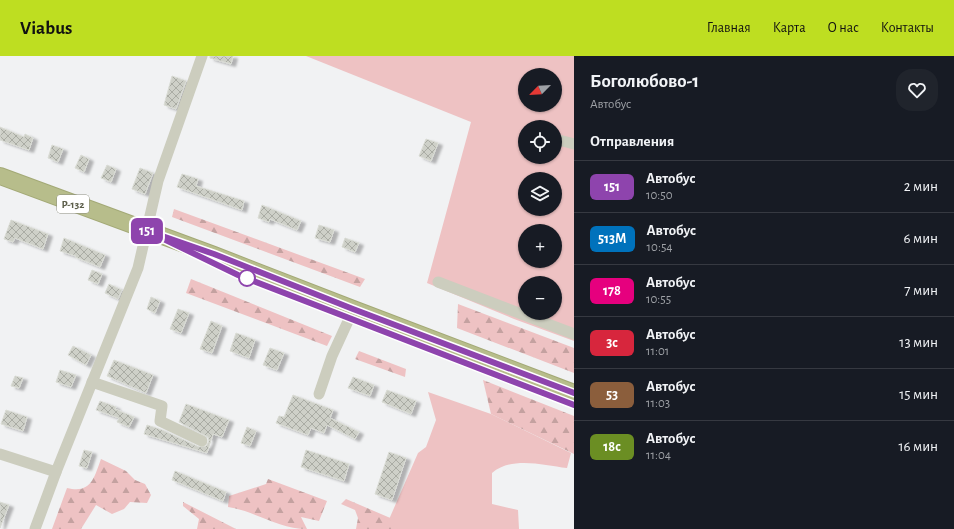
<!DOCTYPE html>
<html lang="ru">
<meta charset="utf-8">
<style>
body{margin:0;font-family:"Alegreya Sans",sans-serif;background:#20242c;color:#f1f3f6;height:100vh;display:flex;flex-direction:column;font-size:15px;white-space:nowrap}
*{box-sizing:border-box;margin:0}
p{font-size:13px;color:#9ea1a6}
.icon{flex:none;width:22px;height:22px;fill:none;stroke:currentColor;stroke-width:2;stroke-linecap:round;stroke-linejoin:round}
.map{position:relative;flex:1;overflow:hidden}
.panel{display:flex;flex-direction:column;background:#171b24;width:380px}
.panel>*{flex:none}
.badge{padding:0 8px;border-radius:6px;font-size:14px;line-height:26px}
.needle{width:26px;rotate:246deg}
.controls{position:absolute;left:518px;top:12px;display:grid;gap:8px}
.controls a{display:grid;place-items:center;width:44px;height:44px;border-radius:50%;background:#171b24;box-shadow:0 1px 3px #0004;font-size:20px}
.map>.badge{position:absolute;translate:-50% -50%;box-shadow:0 0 0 2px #fff}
h2{padding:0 16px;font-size:15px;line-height:36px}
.round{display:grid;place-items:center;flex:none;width:42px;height:42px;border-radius:16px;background:#20242c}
.headline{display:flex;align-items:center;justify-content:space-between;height:68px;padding:0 16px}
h1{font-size:19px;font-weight:600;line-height:30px}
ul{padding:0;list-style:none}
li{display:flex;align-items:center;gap:12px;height:52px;padding:0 16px;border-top:1px solid #363941}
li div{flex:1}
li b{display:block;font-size:15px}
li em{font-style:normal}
li .badge{min-width:44px;font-weight:700;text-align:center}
header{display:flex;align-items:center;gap:24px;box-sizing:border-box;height:56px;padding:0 20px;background:#bede21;color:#111}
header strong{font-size:19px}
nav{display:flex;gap:22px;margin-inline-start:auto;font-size:14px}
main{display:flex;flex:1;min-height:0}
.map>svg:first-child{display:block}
</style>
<header>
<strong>Viabus</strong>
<nav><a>Главная</a><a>Карта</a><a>О нас</a><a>Контакты</a></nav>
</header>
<main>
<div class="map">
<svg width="574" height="473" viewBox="0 0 574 473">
<defs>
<pattern id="forest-firs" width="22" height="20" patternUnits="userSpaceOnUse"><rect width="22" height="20" fill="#eec2c3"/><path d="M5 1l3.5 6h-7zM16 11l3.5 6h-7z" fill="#c4a1a0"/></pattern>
<pattern id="building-cross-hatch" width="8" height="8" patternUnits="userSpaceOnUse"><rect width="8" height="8" fill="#ced0c8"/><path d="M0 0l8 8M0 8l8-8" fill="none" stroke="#aaaca4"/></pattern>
<filter id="shadow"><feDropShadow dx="4.5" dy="2.5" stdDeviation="1" flood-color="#0004"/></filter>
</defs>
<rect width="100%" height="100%" fill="#f1f2f3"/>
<!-- forest -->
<g fill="url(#forest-firs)">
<path d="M 174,153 L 365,223 L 360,231 L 172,161 Z"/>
<path d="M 191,223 L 332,280 L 327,290 L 186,237 Z"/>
<path d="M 458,248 L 574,292 L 574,317 L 457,272 Z"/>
<path d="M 359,295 L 406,313 L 405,321 L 355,303 Z"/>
<path d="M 483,324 L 574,360 L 574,398 L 491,358 Z"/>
<path d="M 101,403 L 126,415 L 135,424 L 145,428 L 151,439 L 147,447 L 130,446 L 124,453 L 112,458 L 96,449 L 81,473 L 52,473 L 67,432 C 91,438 94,422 101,403 Z"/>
<path d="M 268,423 L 327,445 L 319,465 L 301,461 L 307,473 C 279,473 255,455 228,451 L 229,440 L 266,428 Z"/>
<path d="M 346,443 L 416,473 L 356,473 L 358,462 L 355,454 L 341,448 Z"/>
<path d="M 183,446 L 236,473 L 197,473 L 199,463 L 183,450 Z"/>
</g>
<!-- garden -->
<g fill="#eec2c3" fill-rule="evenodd">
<path d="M 306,0 L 574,0 L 574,285 L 514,263 L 427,227 L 471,66 ZM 525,19 L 555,19 L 555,49 L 525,49 ZM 525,71 L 555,71 L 555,101 L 525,101 ZM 525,123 L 555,123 L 555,153 L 525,153 ZM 525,175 L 555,175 L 555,205 L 525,205 ZM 525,227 L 555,227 L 555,257 L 525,257 Z"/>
<path d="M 428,336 L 491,358 L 571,397 L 567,412 C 543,409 512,400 492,417 L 492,448 L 518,454 L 519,473 L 400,473 L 387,468 L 418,397 L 426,391 L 436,364 Z"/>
</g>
<!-- building -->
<g fill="url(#building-cross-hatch)" stroke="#dadcd5" filter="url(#shadow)">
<path d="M 210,0 L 233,0 L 231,8 L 210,2 Z"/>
<path d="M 172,20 L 186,25 L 176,53 L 164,49 Z"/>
<path d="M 0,71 L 24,81 L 25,78 L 33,82 L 29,94 L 0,84 Z"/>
<path d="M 426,83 L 438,87 L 431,105 L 419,100 Z"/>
<path d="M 52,89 L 63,93 L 58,106 L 48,102 Z"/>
<path d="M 81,99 L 89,103 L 84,116 L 75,112 Z"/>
<path d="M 107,109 L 116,113 L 111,126 L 101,122 Z"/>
<path d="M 140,112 L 153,117 L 145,138 L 132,133 Z"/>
<path d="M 182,118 L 198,123 L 196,130 L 244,145 L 242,154 L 177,131 Z"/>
<path d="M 262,149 L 301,165 L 297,174 L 270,163 L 269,166 L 258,162 Z"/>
<path d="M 11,164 L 48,178 L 43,193 L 15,182 L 13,186 L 4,183 Z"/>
<path d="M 319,169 L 334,174 L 330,186 L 315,182 Z"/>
<path d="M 64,182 L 105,199 L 100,211 L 75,201 L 76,200 L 60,195 Z"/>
<path d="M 345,182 L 359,187 L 355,196 L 342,191 Z"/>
<path d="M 92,214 L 102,218 L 98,228 L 88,224 Z"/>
<path d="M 109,228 L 122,234 L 118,243 L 105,237 Z"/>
<path d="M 151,241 L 160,245 L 155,257 L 147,253 Z"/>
<path d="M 178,253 L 189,257 L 181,277 L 170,273 Z"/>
<path d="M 211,265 L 222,270 L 212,297 L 200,293 Z"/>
<path d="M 236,277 L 255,284 L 249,302 L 230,295 Z"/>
<path d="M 73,290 L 91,299 L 86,309 L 68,299 Z"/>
<path d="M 270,292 L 284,297 L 277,314 L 263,309 Z"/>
<path d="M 114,304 L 153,319 L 146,337 L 107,320 Z"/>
<path d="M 60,314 L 76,319 L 71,331 L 56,326 Z"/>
<path d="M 15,320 L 23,322 L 19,332 L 11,330 Z"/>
<path d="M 353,321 L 374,329 L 370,340 L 348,332 Z"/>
<path d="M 387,334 L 416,345 L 411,358 L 382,346 Z"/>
<path d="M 293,339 L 333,354 L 330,362 L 359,376 L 355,383 L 327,369 L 324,377 L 311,372 L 308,379 L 276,367 L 279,360 L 284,361 Z"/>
<path d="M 100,345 L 116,351 L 115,353 L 134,361 L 129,371 L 117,366 L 119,362 L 96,354 Z"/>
<path d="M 186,348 L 229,364 L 222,381 L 213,378 L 207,397 L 144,378 L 147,369 L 162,374 L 199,391 L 206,390 L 209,385 L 208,381 L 179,366 Z"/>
<path d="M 6,354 L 27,361 L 23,375 L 1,368 Z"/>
<path d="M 247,371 L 256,375 L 250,390 L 241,387 Z"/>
<path d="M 84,394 L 92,396 L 87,412 L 79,410 Z"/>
<path d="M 306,394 L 349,408 L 344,425 L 301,411 Z"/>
<path d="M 389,396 L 406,402 L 392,444 L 375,438 Z"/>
<path d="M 175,415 L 226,436 L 223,445 L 172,424 Z"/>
<path d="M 0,446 L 9,449 L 0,472 Z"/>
</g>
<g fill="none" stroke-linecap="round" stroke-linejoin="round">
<defs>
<path id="highway" d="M 0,120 L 214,199 L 353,253 L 574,337"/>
</defs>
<!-- highway casing -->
<use href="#highway" stroke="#a3a976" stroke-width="18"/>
<!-- minor -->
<g stroke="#cccdbe" stroke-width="11">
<path d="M 555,83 L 574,88"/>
<path d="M 438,226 L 574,278"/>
<path d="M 92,326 L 162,350 L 160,365 L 202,385"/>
<path d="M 319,338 L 332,300 L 349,263"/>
<path d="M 0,398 L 56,416"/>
<path d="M 35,473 L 56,416 L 138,212 L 158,125 L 202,0"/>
</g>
<!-- highway -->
<use href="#highway" stroke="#b7bd8b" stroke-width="16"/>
</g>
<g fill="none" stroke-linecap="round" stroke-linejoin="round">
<defs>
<path id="line" d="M 574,337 L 353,253 L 214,198 L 145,174 L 238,219 L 574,349"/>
</defs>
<!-- line casing -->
<use href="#line" stroke="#fff" stroke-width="9"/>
<!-- line -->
<use href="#line" stroke="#8e44ad" stroke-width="6"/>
</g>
<!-- markers -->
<circle fill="#fff" stroke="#8e44ad" stroke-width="2" cx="247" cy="222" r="8"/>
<g text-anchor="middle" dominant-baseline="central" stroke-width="3" stroke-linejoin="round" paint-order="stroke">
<!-- shield labels -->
<rect fill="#fff" stroke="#8d8e80" stroke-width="1" x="57" y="139" width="32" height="18" rx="3"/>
<g font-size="11" font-weight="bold" fill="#5c5e4a">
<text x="73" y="148">Р-132</text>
</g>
</g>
</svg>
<div class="controls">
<a><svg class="needle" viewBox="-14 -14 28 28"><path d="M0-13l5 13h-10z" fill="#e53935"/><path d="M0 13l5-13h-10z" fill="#9ea1a6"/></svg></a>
<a><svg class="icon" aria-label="locate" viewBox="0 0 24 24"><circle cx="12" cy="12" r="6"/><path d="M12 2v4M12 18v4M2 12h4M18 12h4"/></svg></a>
<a><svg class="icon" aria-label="layers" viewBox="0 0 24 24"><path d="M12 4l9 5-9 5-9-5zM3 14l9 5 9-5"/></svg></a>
<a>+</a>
<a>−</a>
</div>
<b class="badge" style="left:147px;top:175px;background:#8e44ad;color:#fff">151</b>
</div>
<section class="panel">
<div class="headline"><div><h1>Боголюбово-1</h1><p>Автобус</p></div><a class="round"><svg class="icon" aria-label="heart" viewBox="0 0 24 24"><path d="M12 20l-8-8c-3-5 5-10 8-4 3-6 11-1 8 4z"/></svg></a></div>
<h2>Отправления</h2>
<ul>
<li><span class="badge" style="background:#8e44ad;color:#fff">151</span><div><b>Автобус</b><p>10:50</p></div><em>2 мин</em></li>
<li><span class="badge" style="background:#0072bc;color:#fff">513М</span><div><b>Автобус</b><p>10:54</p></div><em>6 мин</em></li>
<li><span class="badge" style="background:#e6007e;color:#fff">178</span><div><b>Автобус</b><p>10:55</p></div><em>7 мин</em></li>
<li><span class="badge" style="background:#d7263d;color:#fff">3с</span><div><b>Автобус</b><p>11:01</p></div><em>13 мин</em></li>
<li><span class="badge" style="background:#8b5e3c;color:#fff">53</span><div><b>Автобус</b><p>11:03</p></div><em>15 мин</em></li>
<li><span class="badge" style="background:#6b8e23;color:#fff">18с</span><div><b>Автобус</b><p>11:04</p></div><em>16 мин</em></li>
</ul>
</section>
</main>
